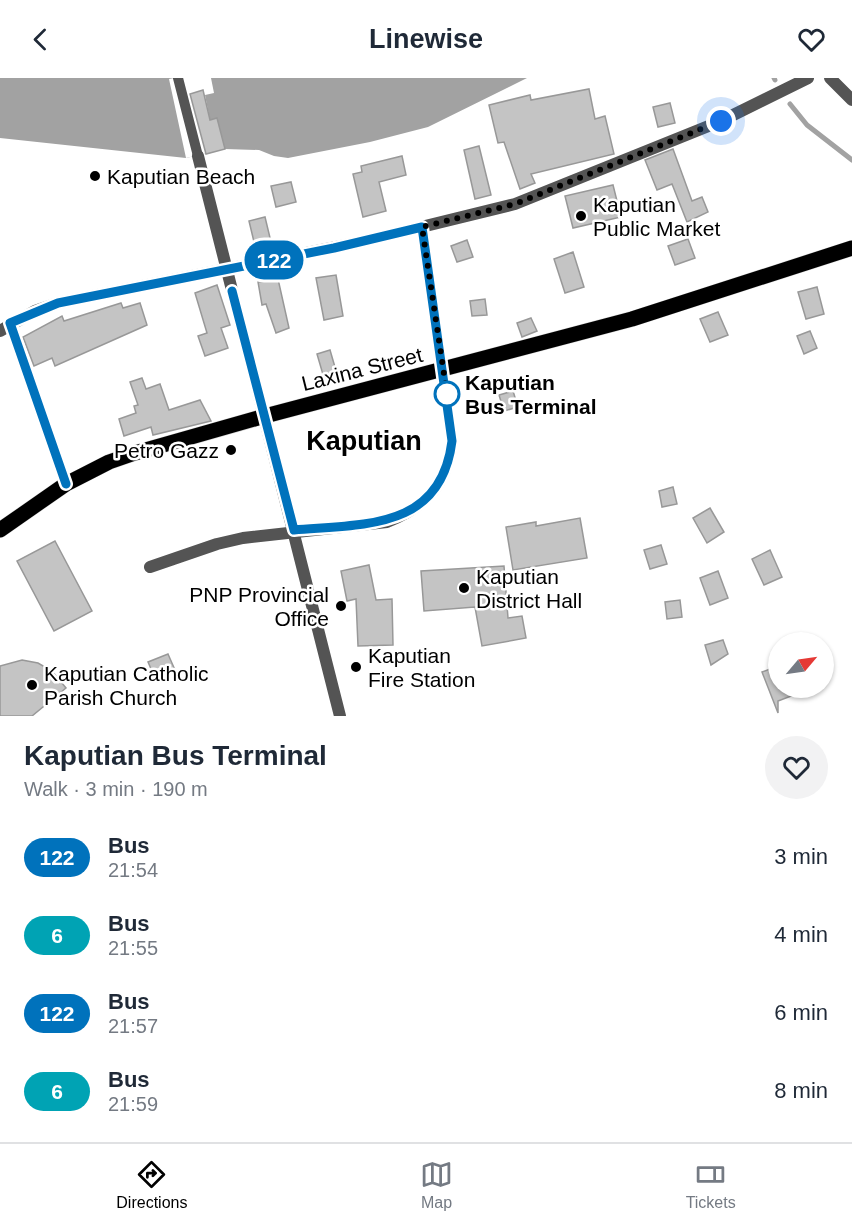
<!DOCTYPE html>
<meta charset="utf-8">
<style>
body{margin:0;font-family:Arial,sans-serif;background:#f2f2f3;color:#1f2937;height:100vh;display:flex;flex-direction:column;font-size:22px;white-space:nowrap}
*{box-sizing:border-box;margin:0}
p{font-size:20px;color:#747a83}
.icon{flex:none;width:33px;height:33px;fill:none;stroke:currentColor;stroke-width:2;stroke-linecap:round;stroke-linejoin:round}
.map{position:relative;height:638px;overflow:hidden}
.side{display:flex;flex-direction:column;background:#fff;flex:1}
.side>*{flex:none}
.badge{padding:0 12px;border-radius:20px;font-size:21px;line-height:39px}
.needle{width:39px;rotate:61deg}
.controls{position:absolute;left:768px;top:554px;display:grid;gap:12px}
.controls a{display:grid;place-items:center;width:66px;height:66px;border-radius:50%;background:#fff;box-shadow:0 2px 4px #0004;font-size:30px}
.you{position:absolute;width:30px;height:30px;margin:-15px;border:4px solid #fff;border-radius:50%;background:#1a73e8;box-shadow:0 0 0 9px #1a73e833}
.map>.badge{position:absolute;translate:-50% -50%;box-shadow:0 0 0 3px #fff}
.round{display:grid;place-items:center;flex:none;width:63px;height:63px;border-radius:32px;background:#f2f2f3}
.head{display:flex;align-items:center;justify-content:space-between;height:102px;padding:0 24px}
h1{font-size:28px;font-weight:700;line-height:45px}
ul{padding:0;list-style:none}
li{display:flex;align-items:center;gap:18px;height:78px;padding:0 24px}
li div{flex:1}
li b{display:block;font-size:22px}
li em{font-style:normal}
li .badge{min-width:66px;font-weight:700;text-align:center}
header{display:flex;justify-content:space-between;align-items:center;height:78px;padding:0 24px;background:#fff;font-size:27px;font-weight:700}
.dock{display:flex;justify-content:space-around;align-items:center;height:84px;border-top:2px solid #e0e1e3;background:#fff;font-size:16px;color:#747a83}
.dock a{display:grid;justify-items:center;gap:3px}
.dock .on{color:#000}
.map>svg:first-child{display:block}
</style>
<header><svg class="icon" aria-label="back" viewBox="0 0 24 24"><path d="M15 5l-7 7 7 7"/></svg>Linewise<svg class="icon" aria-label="heart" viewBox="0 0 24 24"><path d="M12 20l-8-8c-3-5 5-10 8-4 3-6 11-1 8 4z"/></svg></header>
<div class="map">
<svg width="852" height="638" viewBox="0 0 852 638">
<rect width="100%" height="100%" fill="#fff"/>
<!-- water -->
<path fill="#a2a2a2" d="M 0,0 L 527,0 L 428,49 L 370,64 L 288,80 L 274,78 L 259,72 L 225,71 L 186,80 L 0,60 Z"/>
<!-- pier -->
<path fill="#fff" d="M 174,0 L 211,0 L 214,15 L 205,17 L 210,42 L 217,40 L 225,71 L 186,80 L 169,1 Z"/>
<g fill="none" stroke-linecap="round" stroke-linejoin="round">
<!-- stream -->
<g stroke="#a2a2a2" stroke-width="5">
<path d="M 774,0 L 775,2"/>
<path d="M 790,26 L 807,47 L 852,82"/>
</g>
</g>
<!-- building -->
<g fill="#c4c4c4" stroke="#989898" stroke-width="1.5">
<path d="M 589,11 L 595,41 L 605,38 L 614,76 L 531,96 L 535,105 L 520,111 L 504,64 L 498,65 L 489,27 L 530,17 L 531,22 Z"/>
<path d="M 203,12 L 210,42 L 217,40 L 225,71 L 206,76 L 190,16 Z"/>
<path d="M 670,25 L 675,45 L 658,49 L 653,29 Z"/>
<path d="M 479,68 L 491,117 L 475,121 L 464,72 Z"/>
<path d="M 673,71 L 692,123 L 702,119 L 708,134 L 687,144 L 672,106 L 657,112 L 645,82 Z"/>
<path d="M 402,78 L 406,97 L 379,104 L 386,133 L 363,139 L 353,96 L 362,94 L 361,88 Z"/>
<path d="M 291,104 L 296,124 L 276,129 L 271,108 Z"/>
<path d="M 613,107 L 621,139 L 573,150 L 565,118 Z"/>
<path d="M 265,139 L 271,164 L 255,168 L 249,143 Z"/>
<path d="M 688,161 L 695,180 L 675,187 L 668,168 Z"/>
<path d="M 467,162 L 473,179 L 457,184 L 451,168 Z"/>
<path d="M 573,174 L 584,209 L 565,215 L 554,181 Z"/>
<path d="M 336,197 L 343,238 L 324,242 L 316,200 Z"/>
<path d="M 278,201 L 289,250 L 276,255 L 266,226 L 262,227 L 258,204 Z"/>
<path d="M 217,207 L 230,247 L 221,250 L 228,270 L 205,278 L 198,258 L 207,255 L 195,215 Z"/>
<path d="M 817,209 L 824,236 L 806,241 L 798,214 Z"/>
<path d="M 485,221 L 487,237 L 472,238 L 470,223 Z"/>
<path d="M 121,225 L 123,230 L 140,225 L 147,247 L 55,288 L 52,280 L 34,288 L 23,259 L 62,238 L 64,243 Z"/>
<path d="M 718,234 L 728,257 L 710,264 L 700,241 Z"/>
<path d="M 531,240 L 537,253 L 522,259 L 517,245 Z"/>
<path d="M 810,253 L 817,270 L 804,276 L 797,258 Z"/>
<path d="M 330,272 L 337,296 L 324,300 L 317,276 Z"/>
<path d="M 142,300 L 146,311 L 160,306 L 169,332 L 200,322 L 211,343 L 153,357 L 151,349 L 124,358 L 119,341 L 136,335 L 134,328 L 138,327 L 130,304 Z"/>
<path d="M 513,313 L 518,329 L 504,333 L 499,317 Z"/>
<path d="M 673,409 L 677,426 L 662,429 L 659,413 Z"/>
<path d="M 710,430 L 724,454 L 707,465 L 693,440 Z"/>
<path d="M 580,440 L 587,480 L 513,492 L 506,449 L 536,444 L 536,448 Z"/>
<path d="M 55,463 L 92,533 L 54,553 L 17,483 Z"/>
<path d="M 661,467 L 667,486 L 650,491 L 644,472 Z"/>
<path d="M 770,472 L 782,499 L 764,507 L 752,481 Z"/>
<path d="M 369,487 L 376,522 L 392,521 L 393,567 L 358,568 L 356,521 L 347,523 L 341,493 Z"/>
<path d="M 504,488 L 508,540 L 522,538 L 526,560 L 482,568 L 475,529 L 424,533 L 421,493 Z"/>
<path d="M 718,493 L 728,520 L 710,527 L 700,500 Z"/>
<path d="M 680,522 L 682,539 L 667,541 L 665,524 Z"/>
<path d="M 723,562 L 728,576 L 711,587 L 705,567 Z"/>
<path d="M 168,576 L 175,592 L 155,600 L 148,584 Z"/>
<path d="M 22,582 L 38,585 L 52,593 L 66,610 L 32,638 L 0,638 L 0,588 Z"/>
<path d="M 778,588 L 778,609 L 812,610 L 778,623 L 778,635 L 762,594 Z"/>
</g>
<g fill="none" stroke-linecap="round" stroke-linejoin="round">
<defs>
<path id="primary" d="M 0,452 L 66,406 L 109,384 L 135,375 L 265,338 L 632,241 L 852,170"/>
</defs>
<!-- primary casing -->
<use href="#primary" stroke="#dbdbdb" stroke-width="16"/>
<!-- lane -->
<path stroke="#545454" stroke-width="10" d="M 178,0 L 198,78"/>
<!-- street -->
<g stroke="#545454" stroke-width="12">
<path d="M 830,0 L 852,22"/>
<path d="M 198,78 L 340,638"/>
<path d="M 10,245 L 66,406"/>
<path d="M 0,253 L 35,233 L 58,225 L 356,165 L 515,126 L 721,43 L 808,0"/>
<path d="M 150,489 L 217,466 L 243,460 L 387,444 C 427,428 447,406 452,363 L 422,149"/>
</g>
<!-- primary -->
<use href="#primary" stroke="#000" stroke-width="15"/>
</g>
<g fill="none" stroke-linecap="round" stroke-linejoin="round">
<defs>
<path id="line" d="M 66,406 L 10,245 L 58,225 L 334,170 L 422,149 L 452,363 C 441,452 364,446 294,452 L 232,213"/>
</defs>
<!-- line casing -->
<use href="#line" stroke="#fff" stroke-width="14"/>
<!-- line -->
<use href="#line" stroke="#0072bc" stroke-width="9"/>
<!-- walk -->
<path stroke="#000" stroke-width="6" stroke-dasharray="0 10.8" d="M 447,316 L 422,149 L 515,126 L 721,43"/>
</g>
<!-- markers -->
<g fill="#000" stroke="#fff" stroke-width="2">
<circle cx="95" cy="98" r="6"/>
<circle cx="581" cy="138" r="6"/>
<circle cx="231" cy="372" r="6"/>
<circle cx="464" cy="510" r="6"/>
<circle cx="341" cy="528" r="6"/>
<circle cx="356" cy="589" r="6"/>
<circle cx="32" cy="607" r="6"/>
</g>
<circle fill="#fff" stroke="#0072bc" stroke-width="3" cx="447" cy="316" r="12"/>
<g text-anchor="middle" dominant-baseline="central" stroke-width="5" stroke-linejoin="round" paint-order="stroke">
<!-- poi labels -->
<g font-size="21" fill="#000" stroke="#fff" text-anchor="start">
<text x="107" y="98">Kaputian Beach</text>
<text x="593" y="126">Kaputian<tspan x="593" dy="24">Public Market</tspan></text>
<text x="219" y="372" text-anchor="end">Petro Gazz</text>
<text x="476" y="498">Kaputian<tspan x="476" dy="24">District Hall</tspan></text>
<text x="329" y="516" text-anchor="end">PNP Provincial<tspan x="329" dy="24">Office</tspan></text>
<text x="368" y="577">Kaputian<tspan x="368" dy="24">Fire Station</tspan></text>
<text x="44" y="595">Kaputian Catholic<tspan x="44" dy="24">Parish Church</tspan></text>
</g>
<!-- street labels -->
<g font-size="21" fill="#000" stroke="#fff">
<text transform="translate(362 291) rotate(-14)">Laxina Street</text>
</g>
<!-- stop labels -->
<g font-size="21" font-weight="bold" fill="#000" stroke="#fff" text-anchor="start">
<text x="465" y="304">Kaputian<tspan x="465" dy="24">Bus Terminal</tspan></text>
</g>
<!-- district labels -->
<g font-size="27" font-weight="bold" fill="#000" stroke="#fff">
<text x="364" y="363">Kaputian</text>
</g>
</g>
</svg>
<div class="controls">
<a><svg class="needle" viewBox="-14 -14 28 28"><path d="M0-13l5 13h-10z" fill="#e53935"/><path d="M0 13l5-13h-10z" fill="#747a83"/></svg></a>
</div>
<div class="you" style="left:721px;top:43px"></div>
<b class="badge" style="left:274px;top:182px;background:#0072bc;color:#fff">122</b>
</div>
<section class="side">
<div class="head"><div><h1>Kaputian Bus Terminal</h1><p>Walk · 3 min · 190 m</p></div><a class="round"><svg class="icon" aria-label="heart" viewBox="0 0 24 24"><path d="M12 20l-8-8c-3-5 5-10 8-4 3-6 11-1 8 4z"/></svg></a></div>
<ul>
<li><span class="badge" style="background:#0072bc;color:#fff">122</span><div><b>Bus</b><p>21:54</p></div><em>3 min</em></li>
<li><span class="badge" style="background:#00a3b4;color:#fff">6</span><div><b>Bus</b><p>21:55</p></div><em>4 min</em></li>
<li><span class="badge" style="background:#0072bc;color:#fff">122</span><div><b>Bus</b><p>21:57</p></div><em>6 min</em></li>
<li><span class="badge" style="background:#00a3b4;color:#fff">6</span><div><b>Bus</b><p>21:59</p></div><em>8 min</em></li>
</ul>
</section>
<nav class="dock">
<a class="on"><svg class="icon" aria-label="directions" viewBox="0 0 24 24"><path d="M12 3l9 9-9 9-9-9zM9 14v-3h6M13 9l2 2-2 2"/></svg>Directions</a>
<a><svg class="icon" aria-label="map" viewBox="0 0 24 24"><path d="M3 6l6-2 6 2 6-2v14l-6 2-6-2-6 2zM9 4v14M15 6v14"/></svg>Map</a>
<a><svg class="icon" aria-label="tickets" viewBox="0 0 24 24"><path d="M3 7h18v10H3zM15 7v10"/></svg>Tickets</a>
</nav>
